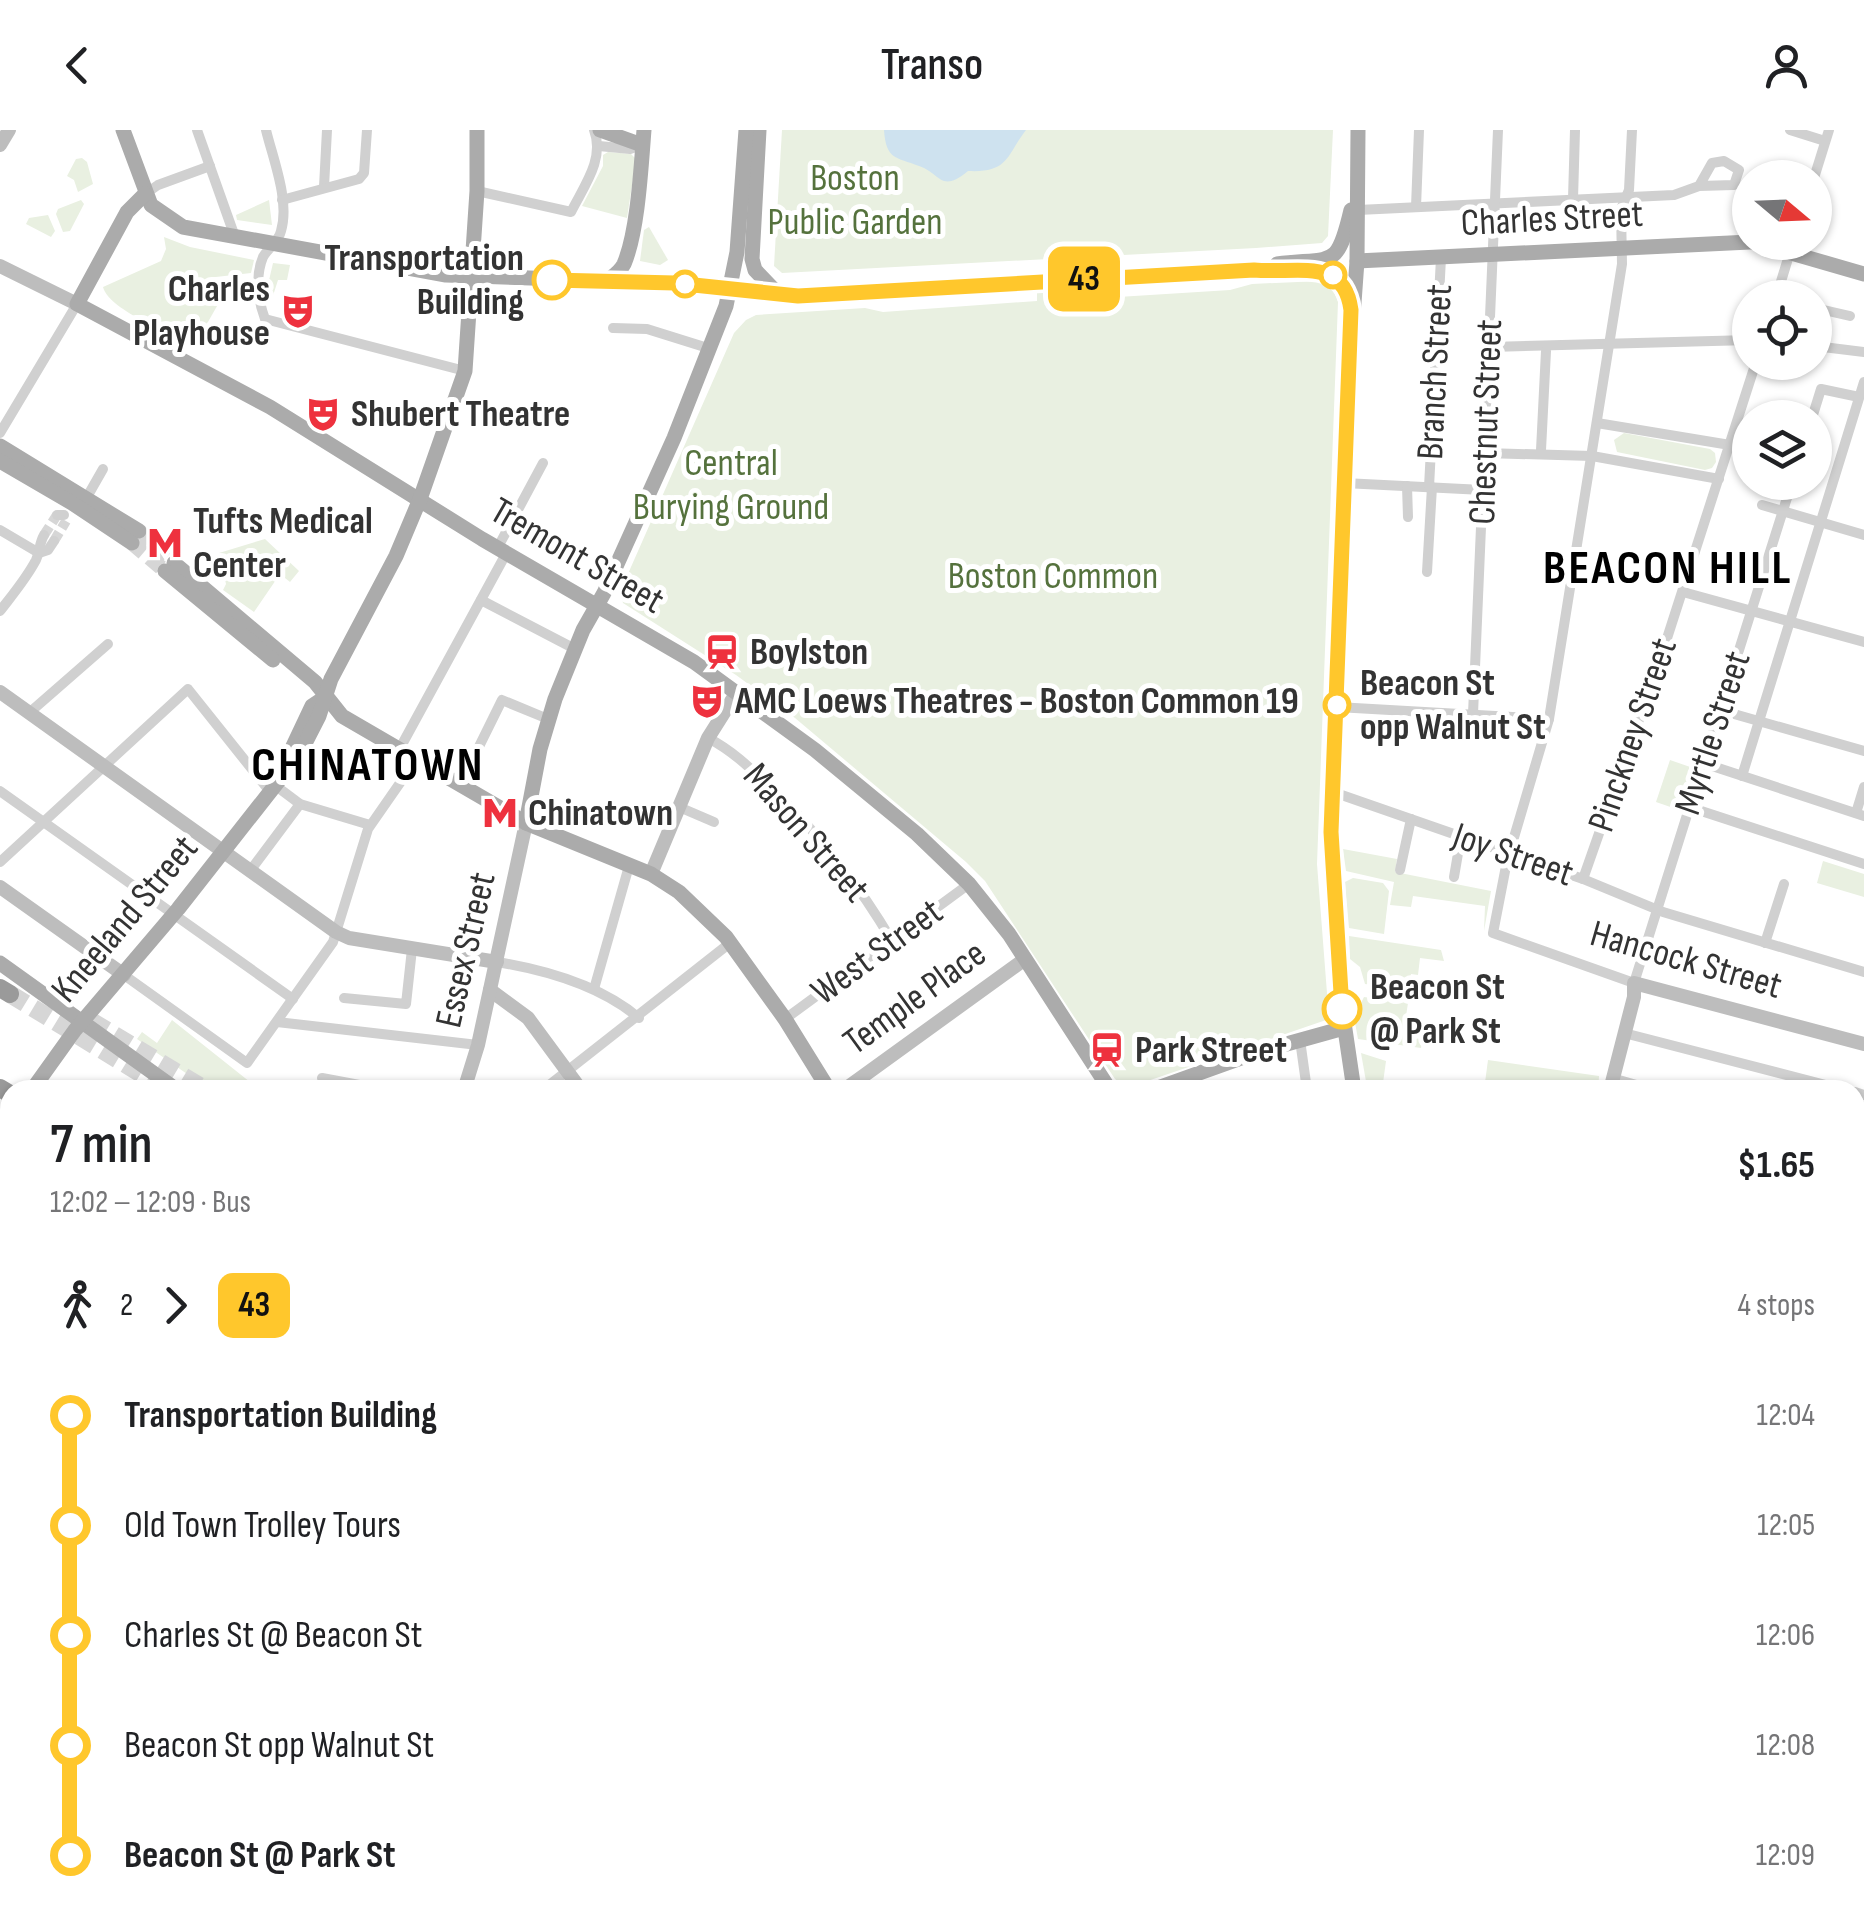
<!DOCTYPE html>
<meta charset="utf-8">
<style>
body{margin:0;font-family:"Sofia Sans Condensed",sans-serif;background:#f2f2f2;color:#202124;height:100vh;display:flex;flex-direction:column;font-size:38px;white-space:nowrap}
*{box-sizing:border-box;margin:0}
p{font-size:32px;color:#757577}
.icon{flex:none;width:55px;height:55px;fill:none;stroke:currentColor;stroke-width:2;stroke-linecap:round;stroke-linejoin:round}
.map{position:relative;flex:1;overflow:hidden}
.details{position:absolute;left:0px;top:950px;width:1865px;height:850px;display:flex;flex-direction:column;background:#fff;border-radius:30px 30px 0 0;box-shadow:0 2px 8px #0004}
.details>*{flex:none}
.badge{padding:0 20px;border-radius:15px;font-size:35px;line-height:65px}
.needle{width:65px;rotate:109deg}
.controls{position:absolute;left:1732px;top:30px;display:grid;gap:20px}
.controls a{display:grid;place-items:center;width:100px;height:100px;border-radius:50%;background:#fff;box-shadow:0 2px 8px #0004;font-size:50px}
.map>.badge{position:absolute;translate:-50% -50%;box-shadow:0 0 0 5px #fff}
.legs{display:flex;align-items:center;gap:15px;height:110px;padding:0 50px;font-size:32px}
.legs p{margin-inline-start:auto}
.head{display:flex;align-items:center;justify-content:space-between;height:170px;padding:0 50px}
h1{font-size:55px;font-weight:600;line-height:75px}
ul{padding:0 50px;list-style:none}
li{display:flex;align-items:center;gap:35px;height:110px;font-size:38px}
li i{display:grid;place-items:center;width:15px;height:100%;margin:0 12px;background:currentColor}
li i::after{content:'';width:25px;height:25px;margin:-12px;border:8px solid;border-radius:50%;background:#fff}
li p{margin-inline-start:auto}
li:first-child i{background:linear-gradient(#0000 50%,currentColor 0)}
li:last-child i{background:linear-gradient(currentColor 50%,#0000 0)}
header{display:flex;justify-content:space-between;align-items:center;height:130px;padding:0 50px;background:#fff;font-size:45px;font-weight:600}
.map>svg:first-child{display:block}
</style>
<header><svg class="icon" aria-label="back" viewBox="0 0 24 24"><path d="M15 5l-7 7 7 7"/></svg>Transo<svg class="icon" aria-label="person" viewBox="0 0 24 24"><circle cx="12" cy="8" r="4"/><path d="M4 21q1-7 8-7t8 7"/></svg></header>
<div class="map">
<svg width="1864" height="1800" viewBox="0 0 1864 1800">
<rect width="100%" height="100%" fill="#fff"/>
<!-- green -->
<g fill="#e9f0e1">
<path d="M 782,0 L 1333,0 L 1328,106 L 1322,113 L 1256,118 L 782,143 L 774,136 Z"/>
<path d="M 608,22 L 631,24 L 636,29 L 627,88 L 582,76 L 603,36 L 603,25 Z"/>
<path d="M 82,28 L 87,32 L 93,54 L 78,62 L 74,50 L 67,46 L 76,29 Z"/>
<path d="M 81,70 L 84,74 L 70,101 L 63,102 L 56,84 L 58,79 Z"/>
<path d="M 269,70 L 272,95 L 237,90 L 236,85 Z"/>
<path d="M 48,85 L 55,101 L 51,107 L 26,94 L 29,88 Z"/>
<path d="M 649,97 L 668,130 L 660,135 L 640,131 L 644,100 Z"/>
<path d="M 164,107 L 190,117 L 254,130 L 251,143 L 207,148 L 209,163 L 225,162 L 200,206 L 204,209 L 200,218 C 177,206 109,181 103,157 L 161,131 L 166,119 Z"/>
<path d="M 273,133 L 290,135 L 287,150 L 278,150 L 271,172 L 267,172 L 267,159 Z"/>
<path d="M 1320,151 L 1333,159 L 1338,172 L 1317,734 L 1329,889 L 1127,958 L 1115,949 L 985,751 L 966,732 L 795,588 L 736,545 L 623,473 L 620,462 L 734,203 L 746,190 L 756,185 L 865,178 L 883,182 L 1037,171 L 1037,161 L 1085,158 L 1086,169 L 1230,160 L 1252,154 Z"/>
<path d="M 1624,303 L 1710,319 L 1715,323 L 1716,332 L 1712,338 L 1705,340 L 1617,322 L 1614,310 Z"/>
<path d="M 265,409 L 299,441 L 290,452 L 280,444 L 254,482 L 223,460 L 226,454 L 219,423 Z"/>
<path d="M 1670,630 L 1696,639 L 1682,681 L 1656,672 Z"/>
<path d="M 1343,719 L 1397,729 L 1395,742 L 1491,761 L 1484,801 L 1485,776 L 1413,766 L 1411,777 L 1390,775 L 1394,752 L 1346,741 Z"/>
<path d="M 1823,731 L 1864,744 L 1864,767 L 1817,753 Z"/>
<path d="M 1353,748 L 1383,753 L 1389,761 L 1384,804 L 1349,798 L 1345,752 Z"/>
<path d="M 1349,806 L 1441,820 L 1444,831 L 1420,828 L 1418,845 L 1411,844 L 1409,860 L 1365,854 L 1360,837 L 1350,829 Z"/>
<path d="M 1364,867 L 1408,873 L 1406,886 L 1412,887 L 1409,904 L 1432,908 L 1432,911 L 1422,910 L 1421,918 L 1358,909 L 1354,887 Z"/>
<path d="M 172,890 L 260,960 L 210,960 L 137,909 L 142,902 L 157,913 Z"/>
<path d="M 1361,923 L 1386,931 L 1382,960 L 1370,960 L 1367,957 Z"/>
<path d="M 1488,930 L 1599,946 L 1598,960 L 1484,960 Z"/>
<path d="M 1864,1170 L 1864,1220 L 1855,1226 L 1855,1187 Z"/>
<path d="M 389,1790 L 470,1790 L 472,1800 L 391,1800 Z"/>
</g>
<!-- water -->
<g fill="#cee2ef">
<path d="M 884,0 L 1026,0 C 1006,26 1009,43 968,41 C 940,64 941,43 919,36 C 896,27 886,30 884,0 Z"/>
<path d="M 0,1732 L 10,1742 L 10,1790 L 57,1790 L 67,1800 L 0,1800 Z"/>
</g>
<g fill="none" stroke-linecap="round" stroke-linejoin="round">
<!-- street-tunnel -->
<g stroke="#d6d6d6" stroke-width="10" stroke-dasharray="10 5" stroke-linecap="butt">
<path d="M 44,405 L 57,385"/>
<path d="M 54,411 L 66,391"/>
</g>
<!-- primary-tunnel -->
<g stroke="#d6d6d6" stroke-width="15" stroke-dasharray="15 8" stroke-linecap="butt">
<path d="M 139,401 L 174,433"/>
<path d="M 132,413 L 165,441"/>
</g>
<!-- highway-tunnel -->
<g stroke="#d6d6d6" stroke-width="18" stroke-dasharray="18 9" stroke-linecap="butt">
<path d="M 10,864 L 158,954"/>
<path d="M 91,891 L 206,960"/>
<path d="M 0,1278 L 10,1285"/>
<path d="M 418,1790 L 421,1800"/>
<path d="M 436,1790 L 440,1800"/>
<path d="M 462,1790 L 465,1800"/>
</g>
<!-- street -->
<g stroke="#d0d0d0" stroke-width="10">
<path d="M 197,0 L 235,107"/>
<path d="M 266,0 C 273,29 290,71 281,101 C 279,111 268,118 263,127 C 255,146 258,171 265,189 L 465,241"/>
<path d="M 1632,0 L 1629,60 L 1621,79 L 1622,134 L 1549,589 L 1507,731 L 1493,803 L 1634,853 L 1792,352"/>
<path d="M 1790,0 L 1825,11"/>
<path d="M 599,16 L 630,19 L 642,15"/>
<path d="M 1814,48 L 1829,0"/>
<path d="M 324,57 L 327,0"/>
<path d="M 477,61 L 571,82 C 584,56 605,29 594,0"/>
<path d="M 145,64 L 158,55 L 210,36"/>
<path d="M 1573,69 L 1575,0"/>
<path d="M 282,70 L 359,49 L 364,43 L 367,0"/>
<path d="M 1416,77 L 1419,0"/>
<path d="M 1358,80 L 1674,65 L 1699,56 L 1734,55 L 1739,40 L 1724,31 L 1712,33 L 1699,56"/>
<path d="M 1776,168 L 1793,112"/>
<path d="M 1815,178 L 1850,186"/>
<path d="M 613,198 L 647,199 L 711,219"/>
<path d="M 1815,216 L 1864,222"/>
<path d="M 1490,217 L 1750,210"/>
<path d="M 1812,288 L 1821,259 L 1859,267"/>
<path d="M 1597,293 L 1730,315"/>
<path d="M 0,303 L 77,174"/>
<path d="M 1541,320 L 1546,221"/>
<path d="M 1485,323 L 1592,326 L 1719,349"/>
<path d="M 1344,353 L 1483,360"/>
<path d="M 1407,356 L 1408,387"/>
<path d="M 1429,357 L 1441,128"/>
<path d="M 87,367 L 103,339"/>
<path d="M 1762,375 L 1864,405"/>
<path d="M 57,385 L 64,385"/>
<path d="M 0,400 L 39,423"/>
<path d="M 498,417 L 543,333"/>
<path d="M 39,423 L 48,420 L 54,411"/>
<path d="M 1427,442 L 1432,357"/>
<path d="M 1683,462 L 1864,512"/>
<path d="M 481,470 L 575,519"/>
<path d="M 0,481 C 13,464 26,449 36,430 C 40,421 39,414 44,405"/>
<path d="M 1337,577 L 1549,589"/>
<path d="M 1720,580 L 1864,621"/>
<path d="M 29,583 L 108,514"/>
<path d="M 1473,584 L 1498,0"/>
<path d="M 708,608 C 735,622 753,641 775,662 C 822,707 859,755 892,811"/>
<path d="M 399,620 L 507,422"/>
<path d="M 1703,633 L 1864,686"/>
<path d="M 1742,646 L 1864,252"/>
<path d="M 460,655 L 502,570 L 548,589"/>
<path d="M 276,656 L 300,674 L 370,695"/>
<path d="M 0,661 L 293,869"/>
<path d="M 1333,662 L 1583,749 L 1663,782 L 1864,842"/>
<path d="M 679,677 L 714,692"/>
<path d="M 1689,677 L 1864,734"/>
<path d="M 1856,683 L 1864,657"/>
<path d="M 0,732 L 188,559 L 271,663"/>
<path d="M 1400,740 L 1411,689"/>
<path d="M 250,741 L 300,674"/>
<path d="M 1454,747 L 1461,706"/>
<path d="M 1583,749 L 1661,527 L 1756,232"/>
<path d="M 1765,813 L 1784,754"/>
<path d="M 497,832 C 546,840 601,856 639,888"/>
<path d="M 124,845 L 247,933 L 333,812 L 368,699 L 416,630"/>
<path d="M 594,859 L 629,736"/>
<path d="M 344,868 L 406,874 L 412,819"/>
<path d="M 785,889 L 969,754"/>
<path d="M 277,892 L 478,915"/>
<path d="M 1624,903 L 1845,960"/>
<path d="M 1300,910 L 1307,960"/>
<path d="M 322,948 L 386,960"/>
<path d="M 1612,948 L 1654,960"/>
<path d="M 1755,959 L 1758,960"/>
<path d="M 543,960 L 730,813"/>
<path d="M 1855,962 L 1864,965"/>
<path d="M 1855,1014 L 1864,1016"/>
<path d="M 0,1040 L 10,1046"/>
<path d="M 1855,1052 L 1864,1055"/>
<path d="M 1855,1291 L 1864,1286"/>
<path d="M 1864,1374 L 1856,1378 L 1864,1403"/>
<path d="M 1060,1790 L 1063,1800"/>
<path d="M 1724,1790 L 1727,1800"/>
<path d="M 968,1800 L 990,1790"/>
<path d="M 1073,1800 L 1081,1790"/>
<path d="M 1114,1800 L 1116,1790"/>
</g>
<!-- secondary -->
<g stroke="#bdbdbd" stroke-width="14">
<path d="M 0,15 L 9,0"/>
<path d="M 0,136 L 77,174"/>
<path d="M 0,562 L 336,802 L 349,808 L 497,832"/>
<path d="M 651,744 L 708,608 L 737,562"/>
<path d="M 0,757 L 124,845"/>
<path d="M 490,860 L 528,888 L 581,960"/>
<path d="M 464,960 L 478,915 L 526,693"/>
<path d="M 844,960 L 1025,829"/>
<path d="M 1610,960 L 1634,867 L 1634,853 L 1864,914"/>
<path d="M 0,1137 L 10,1143"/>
<path d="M 799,1790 L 802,1800"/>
<path d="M 967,1790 L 971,1800"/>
<path d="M 1495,1790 L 1496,1800"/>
<path d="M 581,1800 L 615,1790"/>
</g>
<!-- primary -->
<g stroke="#ababab" stroke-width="15">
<path d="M 123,0 L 151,75 L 183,97 L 446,145 L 675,153 L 798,166 L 1254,139 L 1327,143 L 1346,157 L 1351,180"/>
<path d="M 600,0 L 642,15"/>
<path d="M 759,0 L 752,129 L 755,140 L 775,161"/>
<path d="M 145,64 L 127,82 L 77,174 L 270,277 L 482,409 L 694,532 L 815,620 L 917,704 L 969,754 L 1009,804 L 1110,960"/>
<path d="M 1753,112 L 1864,144"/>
<path d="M 1357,131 L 1750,112"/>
<path d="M 1277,134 C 1334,127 1337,140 1351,80"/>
<path d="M 607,151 C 613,146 620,142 624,134 C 638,101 641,37 644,0"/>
<path d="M 0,316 L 139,401"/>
<path d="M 0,331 L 72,373 L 132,413"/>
<path d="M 174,433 L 315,552 L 342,586 L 526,693 L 651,744 L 679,762 L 726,807 L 785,889 L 829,960"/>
<path d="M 165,441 L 273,530"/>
<path d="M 286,631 L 312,576 L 324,568"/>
<path d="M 526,693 L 540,619 L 555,569 L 583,500 L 604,463 L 674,308 L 726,176 L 737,122 L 746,0"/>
<path d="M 0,833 L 177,960"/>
<path d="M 32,960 L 75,900 L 178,779 L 299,625 L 319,586 L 331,549 L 396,426 L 420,369 L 465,241 L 477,61 L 477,0"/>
<path d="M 1152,960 L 1258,922 L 1344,898"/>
<path d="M 1354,960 L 1342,879 L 1331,701 L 1345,298 L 1357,131 L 1358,0"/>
<path d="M 0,1005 L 10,990"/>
<path d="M 1855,1097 L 1864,1069"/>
<path d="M 1855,1151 L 1864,1127"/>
<path d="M 0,1251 L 10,1259"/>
<path d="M 1855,1605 L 1864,1645"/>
<path d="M 1855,1673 L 1864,1671"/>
<path d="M 0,1719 L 10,1711"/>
<path d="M 0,1739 L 10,1731"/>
<path d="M 86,1790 L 96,1800"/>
<path d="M 386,1790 L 388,1800"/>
<path d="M 483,1790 L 485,1800"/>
<path d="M 626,1790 L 632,1800"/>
<path d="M 235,1800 L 264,1790"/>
<path d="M 1254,1800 L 1255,1790"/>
<path d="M 1861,1800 L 1864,1798"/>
</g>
<!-- highway -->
<g stroke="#9a9a9a" stroke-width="18">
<path d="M 0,858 L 10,864"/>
<path d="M 0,958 L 10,964"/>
</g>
</g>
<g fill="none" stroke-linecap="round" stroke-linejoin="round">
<defs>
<path id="line-1" d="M 552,150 L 675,153 L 798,166 L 1254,140 C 1296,144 1344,126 1351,180 L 1331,702 L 1342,879"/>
</defs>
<!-- line-1 casing -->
<use href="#line-1" stroke="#fff" stroke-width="22"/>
<!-- line-1 -->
<use href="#line-1" stroke="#ffc72c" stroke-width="15"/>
</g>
<!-- icons -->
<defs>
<symbol id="theatre-bare" viewBox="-9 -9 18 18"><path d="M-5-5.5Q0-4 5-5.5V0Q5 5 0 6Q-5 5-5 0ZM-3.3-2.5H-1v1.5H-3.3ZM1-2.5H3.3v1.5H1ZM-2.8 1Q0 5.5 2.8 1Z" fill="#ee313e" stroke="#fff" stroke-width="2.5" paint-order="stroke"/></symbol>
<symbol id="metro-bare" viewBox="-9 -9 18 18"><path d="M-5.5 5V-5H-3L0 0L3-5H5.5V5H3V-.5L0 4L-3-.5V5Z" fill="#ee313e" stroke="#fff" stroke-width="2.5" paint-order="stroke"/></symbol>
<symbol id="station-bare" viewBox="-9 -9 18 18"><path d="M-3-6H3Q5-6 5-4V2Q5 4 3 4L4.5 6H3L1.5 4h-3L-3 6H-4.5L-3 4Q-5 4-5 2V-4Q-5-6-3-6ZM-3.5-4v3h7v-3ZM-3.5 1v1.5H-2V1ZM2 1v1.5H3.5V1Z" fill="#ee313e" stroke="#fff" stroke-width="2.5" paint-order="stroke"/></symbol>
</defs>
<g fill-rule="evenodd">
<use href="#theatre-bare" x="273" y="156" width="50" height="50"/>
<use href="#theatre-bare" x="298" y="259" width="50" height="50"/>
<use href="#metro-bare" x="140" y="388" width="50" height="50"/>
<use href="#station-bare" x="697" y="497" width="50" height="50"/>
<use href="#theatre-bare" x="682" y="546" width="50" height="50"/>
<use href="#metro-bare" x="475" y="658" width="50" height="50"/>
<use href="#station-bare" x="1082" y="895" width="50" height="50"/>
</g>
<!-- markers -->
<g fill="#fff" stroke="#ffc72c" stroke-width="5">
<circle cx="1333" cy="145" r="12"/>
<circle cx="552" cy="150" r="18"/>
<circle cx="685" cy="154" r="12"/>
<circle cx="1337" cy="575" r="12"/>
<circle cx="1342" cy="879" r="18"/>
</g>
<g text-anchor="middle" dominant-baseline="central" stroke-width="10" stroke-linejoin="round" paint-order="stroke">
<!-- park labels -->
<g font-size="38" fill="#55723d" stroke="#fff">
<text x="855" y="48">Boston<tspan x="855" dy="44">Public Garden</tspan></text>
<text x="731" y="333">Central<tspan x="731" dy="44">Burying Ground</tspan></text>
<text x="1053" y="446">Boston Common</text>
</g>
<!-- street labels -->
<g font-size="38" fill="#333" stroke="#fff">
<text transform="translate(1552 89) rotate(-3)">Charles Street</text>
<text transform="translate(1435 242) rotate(-87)">Branch Street</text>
<text transform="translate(1486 292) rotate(-88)">Chestnut Street</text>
<text transform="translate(577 426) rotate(30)">Tremont Street</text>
<text transform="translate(1713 603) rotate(-72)">Myrtle Street</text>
<text transform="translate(1633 605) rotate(-71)">Pinckney Street</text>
<text transform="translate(806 703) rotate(49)">Mason Street</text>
<text transform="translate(1513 725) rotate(19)">Joy Street</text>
<text transform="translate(125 789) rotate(-50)">Kneeland Street</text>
<text transform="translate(466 820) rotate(-77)">Essex Street</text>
<text transform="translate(877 822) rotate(-36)">West Street</text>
<text transform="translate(1686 830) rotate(16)">Hancock Street</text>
<text transform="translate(915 868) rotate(-36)">Temple Place</text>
</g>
<!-- stop labels -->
<g font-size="38" font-weight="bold" fill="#333" stroke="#fff" text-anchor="start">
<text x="524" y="128" text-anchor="end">Transportation<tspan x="524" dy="44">Building</tspan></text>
<text x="1360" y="553">Beacon St<tspan x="1360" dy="44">opp Walnut St</tspan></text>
<text x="1370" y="857">Beacon St<tspan x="1370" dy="44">@ Park St</tspan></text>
</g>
<!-- poi labels -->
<g font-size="38" font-weight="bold" fill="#333" stroke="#fff" text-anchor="start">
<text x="270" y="159" text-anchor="end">Charles<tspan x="270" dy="44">Playhouse</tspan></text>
<text x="351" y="284">Shubert Theatre</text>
<text x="193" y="391">Tufts Medical<tspan x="193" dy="44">Center</tspan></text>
<text x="750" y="522">Boylston</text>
<text x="735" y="571">AMC Loews Theatres - Boston Common 19</text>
<text x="528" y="683">Chinatown</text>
<text x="1135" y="920">Park Street</text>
</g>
<!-- district labels -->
<g font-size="48" font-weight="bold" letter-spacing="2.5" fill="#000" stroke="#fff">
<text x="1668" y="438">BEACON HILL</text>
<text x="368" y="635">CHINATOWN</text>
</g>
</g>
</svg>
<div class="controls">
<a><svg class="needle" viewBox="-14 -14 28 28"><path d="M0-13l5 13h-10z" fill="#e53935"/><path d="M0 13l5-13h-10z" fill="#757577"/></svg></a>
<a><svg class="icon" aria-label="locate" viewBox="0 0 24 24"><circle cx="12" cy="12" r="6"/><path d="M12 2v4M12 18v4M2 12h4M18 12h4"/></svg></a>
<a><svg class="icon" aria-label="layers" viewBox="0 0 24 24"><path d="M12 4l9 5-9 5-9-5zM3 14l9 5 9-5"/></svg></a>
</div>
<b class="badge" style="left:1084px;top:149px;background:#ffc72c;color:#111">43</b>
<section class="details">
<div class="head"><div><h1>7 min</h1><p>12:02 – 12:09 · Bus</p></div><b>$1.65</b></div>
<div class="legs"><svg class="icon" aria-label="walk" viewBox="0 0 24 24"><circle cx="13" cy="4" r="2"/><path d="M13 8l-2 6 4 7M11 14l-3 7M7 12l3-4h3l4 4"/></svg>2<svg class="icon" aria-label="forward" viewBox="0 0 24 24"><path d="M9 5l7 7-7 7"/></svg><b class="badge" style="background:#ffc72c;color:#111">43</b><p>4 stops</p></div>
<ul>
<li><i style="color:#ffc72c"></i><b>Transportation Building</b><p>12:04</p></li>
<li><i style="color:#ffc72c"></i><span>Old Town Trolley Tours</span><p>12:05</p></li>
<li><i style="color:#ffc72c"></i><span>Charles St @ Beacon St</span><p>12:06</p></li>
<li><i style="color:#ffc72c"></i><span>Beacon St opp Walnut St</span><p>12:08</p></li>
<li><i style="color:#ffc72c"></i><b>Beacon St @ Park St</b><p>12:09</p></li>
</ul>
</section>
</div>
